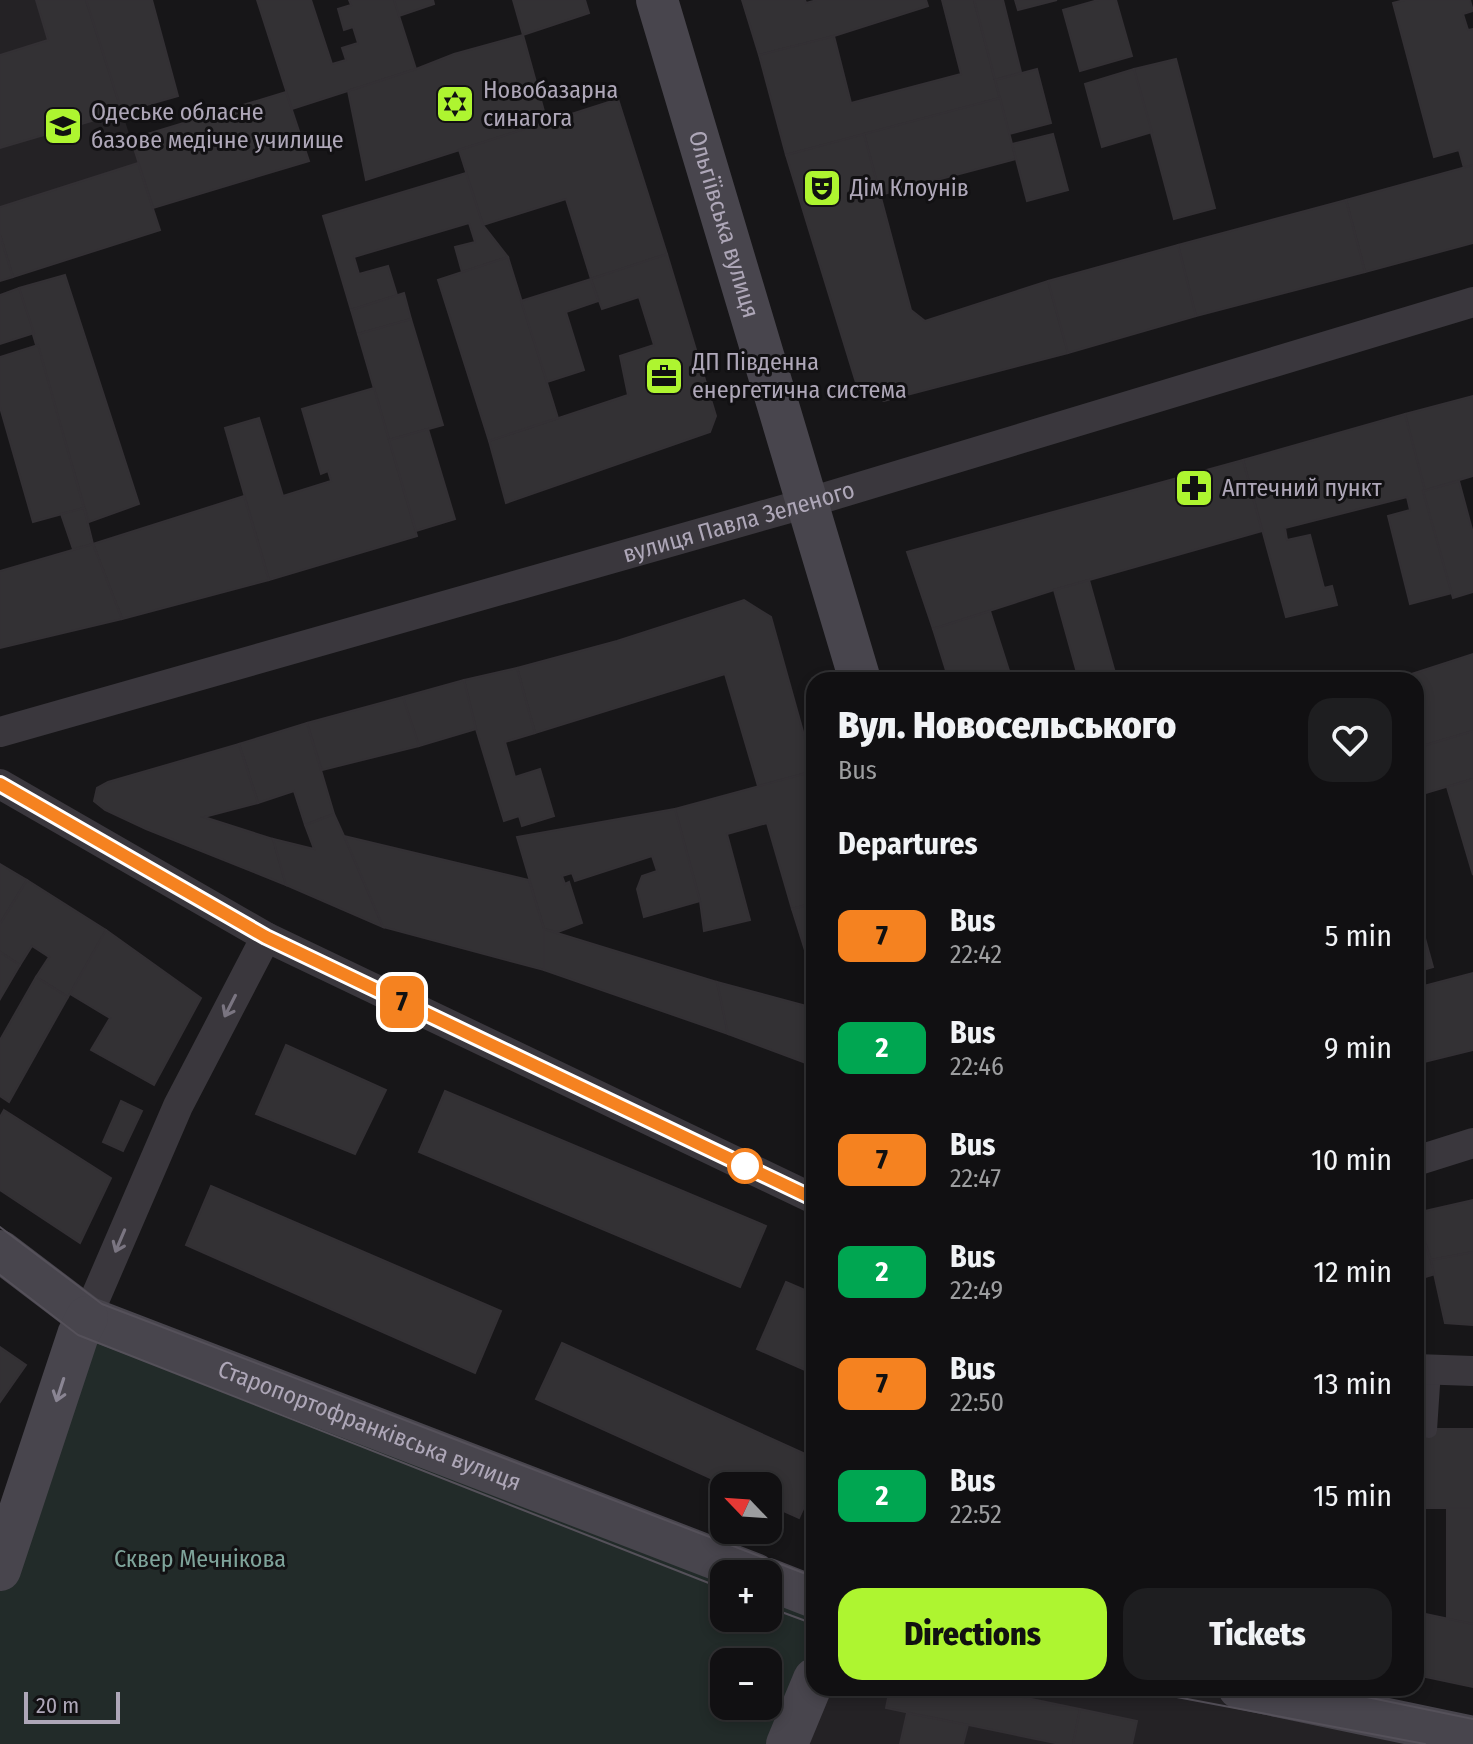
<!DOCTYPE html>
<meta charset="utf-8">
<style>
body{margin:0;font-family:"Fira Sans Condensed",sans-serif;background:#1e1e20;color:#f1f3f6;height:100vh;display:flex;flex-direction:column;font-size:30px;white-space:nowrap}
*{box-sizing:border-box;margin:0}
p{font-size:26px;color:#9c9d9f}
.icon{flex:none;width:44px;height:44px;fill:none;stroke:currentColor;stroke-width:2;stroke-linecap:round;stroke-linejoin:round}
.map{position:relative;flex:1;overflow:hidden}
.sheet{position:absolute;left:806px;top:672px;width:618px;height:1024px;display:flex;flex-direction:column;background:#111012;border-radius:24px;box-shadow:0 4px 12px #0003,0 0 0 2px #303032}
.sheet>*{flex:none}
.badge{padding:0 16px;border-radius:12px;font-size:28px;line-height:52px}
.needle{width:52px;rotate:295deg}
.fabs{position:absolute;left:710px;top:1472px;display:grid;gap:16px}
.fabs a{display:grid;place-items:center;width:72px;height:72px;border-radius:16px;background:#111012;box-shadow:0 4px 12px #0003,0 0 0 2px #303032;font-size:40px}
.scale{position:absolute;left:24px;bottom:20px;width:96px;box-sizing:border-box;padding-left:8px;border:4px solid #aea7b8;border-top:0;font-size:22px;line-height:28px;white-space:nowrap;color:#aea7b8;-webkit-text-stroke:6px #121113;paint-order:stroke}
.map>.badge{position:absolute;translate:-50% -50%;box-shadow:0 0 0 4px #fff}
h2{padding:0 32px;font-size:30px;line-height:72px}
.round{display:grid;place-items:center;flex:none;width:84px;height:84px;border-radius:24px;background:#1e1e20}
.overview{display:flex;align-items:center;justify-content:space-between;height:136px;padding:0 32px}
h1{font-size:38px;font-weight:800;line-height:60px}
.button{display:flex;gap:16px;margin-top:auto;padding:16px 32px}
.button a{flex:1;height:92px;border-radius:24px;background:#aef530;color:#111;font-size:32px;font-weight:800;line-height:92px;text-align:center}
.button a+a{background:#1e1e20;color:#f1f3f6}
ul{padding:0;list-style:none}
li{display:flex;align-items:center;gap:24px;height:112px;padding:0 32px}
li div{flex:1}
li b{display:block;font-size:30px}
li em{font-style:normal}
li .badge{min-width:88px;font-weight:700;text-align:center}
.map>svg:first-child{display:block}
</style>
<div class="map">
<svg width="1473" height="1744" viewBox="0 0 1473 1744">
<rect width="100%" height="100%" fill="#171618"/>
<!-- built -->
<g fill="#242225">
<path d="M 0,0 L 86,0 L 160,230 L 13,277 L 0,235 Z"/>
<path d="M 814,1688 L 1228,1688 L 1473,1744 L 789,1744 Z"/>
</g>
<!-- green -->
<path fill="#222b29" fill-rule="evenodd" d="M 78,1335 L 724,1574 L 724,1618 L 768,1618 L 768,1579 L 814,1597 L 814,1679 L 787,1744 L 0,1744 L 0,1569 ZM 724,1662 L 768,1662 L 768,1706 L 724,1706 Z"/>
<!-- building -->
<g fill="#333134" stroke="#333034" stroke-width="2">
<path d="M 36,0 L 86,0 L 122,112 L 0,148 L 0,55 L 48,40 Z"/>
<path d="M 86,0 L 152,0 L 178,96 L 122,112 Z"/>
<path d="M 257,0 L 311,0 L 332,64 L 346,60 L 342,48 L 358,43 L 353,27 L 344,30 L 338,9 L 351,5 L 349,0 L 394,0 L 416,69 L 292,109 Z"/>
<path d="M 394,0 L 433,0 L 434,4 L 399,16 Z"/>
<path d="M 513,0 L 585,0 L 589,13 L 523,35 Z"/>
<path d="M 742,0 L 805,0 L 806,3 L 817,0 L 926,0 L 928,6 L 834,36 L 759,55 Z"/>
<path d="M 942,0 L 974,0 L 1000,98 L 786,155 L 759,55 L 834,36 L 851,103 L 961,74 Z"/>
<path d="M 974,0 L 1003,0 L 1021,72 L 995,80 Z"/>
<path d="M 1015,0 L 1057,0 L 1018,10 Z"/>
<path d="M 1098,0 L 1116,0 L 1132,56 L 1080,71 L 1063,10 Z"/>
<path d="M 1404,0 L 1470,0 L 1473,11 L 1463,14 L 1468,30 L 1473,29 L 1473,165 L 1464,168 L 1459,150 L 1434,157 L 1393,3 Z"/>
<path d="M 523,35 L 547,122 L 366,180 L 348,91 L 416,69 L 454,54 Z"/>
<path d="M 1176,59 L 1215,208 L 1174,219 L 1134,69 Z"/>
<path d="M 1037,69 L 1051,123 L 1009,134 L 995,80 Z"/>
<path d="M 1134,69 L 1152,132 L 1102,147 L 1085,84 Z"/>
<path d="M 286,92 L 309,161 L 153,208 L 131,139 Z"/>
<path d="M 1000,98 L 1016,159 L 880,195 L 864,134 Z"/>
<path d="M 618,99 L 667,254 L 591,279 L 566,199 L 483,225 L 459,150 Z"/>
<path d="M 864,134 L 911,310 L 925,321 L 1048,281 L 1068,353 L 884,401 L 858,389 L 786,155 Z"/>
<path d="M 1053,134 L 1068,190 L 1027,201 L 1012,144 Z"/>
<path d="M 138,163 L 160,230 L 13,277 L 0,235 L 0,207 Z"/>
<path d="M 1473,165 L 1473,243 L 1365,272 L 1346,200 Z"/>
<path d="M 466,173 L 483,225 L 508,257 L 462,272 L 455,247 L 475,242 L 469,223 L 354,257 L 359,274 L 388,266 L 397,295 L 351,310 L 323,216 Z"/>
<path d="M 1346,200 L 1365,272 L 1196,316 L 1178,245 Z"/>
<path d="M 0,235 L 13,277 L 0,281 Z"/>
<path d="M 1178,245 L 1196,316 L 1068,353 L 1048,281 Z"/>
<path d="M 667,254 L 716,416 L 710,432 L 506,503 L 489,441 L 628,395 L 620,356 L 654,345 L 639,297 L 602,309 L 591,279 Z"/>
<path d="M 508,257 L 558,418 L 489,441 L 438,280 Z"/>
<path d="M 65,275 L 139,504 L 89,522 L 19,288 Z"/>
<path d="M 591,279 L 598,301 L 566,312 L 584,370 L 547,382 L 521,301 Z"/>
<path d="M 19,288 L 34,333 L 0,344 L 0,295 Z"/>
<path d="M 404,293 L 411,319 L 358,334 L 351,310 Z"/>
<path d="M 411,319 L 443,425 L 389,440 L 358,334 Z"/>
<path d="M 38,345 L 84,508 L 33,522 L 0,407 L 0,357 Z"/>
<path d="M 374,388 L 417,536 L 269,580 L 225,428 L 259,418 L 283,496 L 331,481 L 328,471 L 321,474 L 302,409 Z"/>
<path d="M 1473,396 L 1473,476 L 1423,491 L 1405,414 Z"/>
<path d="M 1405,414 L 1452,593 L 1410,604 L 1388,516 L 1410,510 L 1407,497 L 1285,528 L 1287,540 L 1310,535 L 1324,588 L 1332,586 L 1337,605 L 1286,617 L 1243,460 Z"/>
<path d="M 428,429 L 455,519 L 416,531 L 389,440 Z"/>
<path d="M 1243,460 L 1262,531 L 1054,590 L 933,629 L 907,552 Z"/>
<path d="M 1459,481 L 1473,533 L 1473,592 L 1453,598 L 1423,491 Z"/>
<path d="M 244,496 L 269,580 L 122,619 L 93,544 Z"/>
<path d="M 84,508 L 93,544 L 73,549 L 61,514 Z"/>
<path d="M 93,544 L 122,619 L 0,648 L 0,571 Z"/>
<path d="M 1089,580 L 1117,680 L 1079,680 L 1054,590 Z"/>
<path d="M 744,600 L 771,617 L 814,771 L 758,786 L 725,674 L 535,733 L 517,668 L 617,641 Z"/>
<path d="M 990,611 L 1012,680 L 949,680 L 933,629 Z"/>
<path d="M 1473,654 L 1473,731 L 1416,748 L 1416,680 L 1393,680 Z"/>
<path d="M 517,668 L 535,733 L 505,742 L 515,777 L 540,769 L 554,816 L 522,826 L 519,816 L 504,821 L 476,729 L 464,680 Z"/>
<path d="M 464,680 L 476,729 L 419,746 L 403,697 Z"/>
<path d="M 403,697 L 419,746 L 322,770 L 307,723 Z"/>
<path d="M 307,723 L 334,814 L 305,825 L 294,791 L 258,803 L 239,744 Z"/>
<path d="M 1473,731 L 1473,779 L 1416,796 L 1416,748 Z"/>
<path d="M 239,744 L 258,803 L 204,817 L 273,839 L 286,885 L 146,829 L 105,810 L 94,801 L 97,788 L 108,782 Z"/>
<path d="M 814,771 L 814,903 L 792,909 L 767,823 L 727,834 L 750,920 L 704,931 L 700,901 L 675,809 Z"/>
<path d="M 1473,779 L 1473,875 L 1447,787 Z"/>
<path d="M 675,809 L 700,901 L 644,917 L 637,889 L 642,876 L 657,871 L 652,856 L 575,881 L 572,873 L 562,876 L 565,884 L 569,882 L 582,923 L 558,932 L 544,929 L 517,837 Z"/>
<path d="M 334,814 L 344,836 L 383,927 L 286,885 L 273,839 L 314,849 L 305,825 Z"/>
<path d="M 344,836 L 529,880 L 544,929 L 544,970 L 383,927 Z"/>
<path d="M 0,864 L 27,880 L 0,924 Z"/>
<path d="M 27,880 L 106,930 L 68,997 L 36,977 L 49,957 L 32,946 L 20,965 L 0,952 L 0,924 Z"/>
<path d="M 814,903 L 814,979 L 792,909 Z"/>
<path d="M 1416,906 L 1433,967 L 1416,972 Z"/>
<path d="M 544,929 L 717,982 L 728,1034 L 544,970 Z"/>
<path d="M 106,930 L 201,998 L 154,1085 L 91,1050 L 110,1018 L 70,994 Z"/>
<path d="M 0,952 L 20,965 L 0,999 Z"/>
<path d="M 1473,973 L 1473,1050 L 1416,1064 L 1416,988 Z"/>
<path d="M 36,977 L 68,997 L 9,1102 L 0,1096 L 0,1040 Z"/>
<path d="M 717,982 L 814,1008 L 814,1066 L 728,1034 Z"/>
<path d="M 286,1045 L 386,1090 L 355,1154 L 256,1114 Z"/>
<path d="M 445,1091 L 766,1226 L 740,1287 L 419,1152 Z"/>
<path d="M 121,1101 L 142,1111 L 123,1151 L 103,1142 Z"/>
<path d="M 4,1110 L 111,1178 L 80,1243 L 0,1190 L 0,1117 Z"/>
<path d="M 211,1186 L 501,1311 L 475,1373 L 186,1245 Z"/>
<path d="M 1473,1200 L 1473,1252 L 1431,1260 L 1416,1213 Z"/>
<path d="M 1416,1215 L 1435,1274 L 1416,1280 Z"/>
<path d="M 1473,1252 L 1473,1325 L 1445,1323 L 1431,1260 Z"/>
<path d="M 786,1282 L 814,1294 L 814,1374 L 757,1349 Z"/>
<path d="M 562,1343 L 814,1458 L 814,1485 L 799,1518 L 768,1504 L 768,1486 L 728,1486 L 536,1399 Z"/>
<path d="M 0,1347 L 26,1365 L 0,1402 Z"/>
<rect x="1416" y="1429" width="57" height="79"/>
<path d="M 1447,1508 L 1473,1508 L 1473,1624 L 1447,1619 Z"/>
<path d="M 1416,1612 L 1473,1624 L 1473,1687 L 1416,1675 Z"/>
<path d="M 890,1688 L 978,1688 L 1080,1709 L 1073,1744 L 1060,1744 L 886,1708 Z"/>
<path d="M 1080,1709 L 1137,1721 L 1132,1744 L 1073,1744 Z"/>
<path d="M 907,1713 L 968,1725 L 963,1744 L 900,1744 Z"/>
</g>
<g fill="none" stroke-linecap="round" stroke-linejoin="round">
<!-- lane -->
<path stroke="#3a373d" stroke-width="16" d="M 1429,1430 L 1433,1370"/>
<!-- street -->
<g stroke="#3a373d" stroke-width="30">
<path id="s1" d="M 0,732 L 807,503 L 1473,302"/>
<path d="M 0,784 L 266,937 L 814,1199"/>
<path d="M 1416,1161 L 1473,1143"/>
<path d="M 87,1317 L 178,1106 L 266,937"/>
<path d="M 1416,1369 L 1473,1371"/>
</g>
<!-- secondary -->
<g stroke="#48454d" stroke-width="42">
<path id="s2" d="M 657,0 L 860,680"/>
<path id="s3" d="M 0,1251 L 87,1317 L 755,1574"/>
<path d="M 0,1570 L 78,1335 L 87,1317"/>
<path d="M 768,1579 L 814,1597"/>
<path d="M 1239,1688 L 1473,1737"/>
<path d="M 787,1744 L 814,1679"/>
</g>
<!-- tram -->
<g stroke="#55515a" stroke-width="2">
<path d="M 0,1227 L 102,1304 L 814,1577"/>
<path d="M 0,1275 L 78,1335 L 724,1589"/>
<path d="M 768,1607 L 814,1624"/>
<path d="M 1129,1688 L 1425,1744"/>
<path d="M 1323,1688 L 1473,1719"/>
</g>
</g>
<!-- one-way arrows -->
<defs><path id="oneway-shaft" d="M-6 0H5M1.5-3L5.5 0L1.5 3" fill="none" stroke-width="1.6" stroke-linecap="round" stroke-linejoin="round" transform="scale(2)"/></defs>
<g stroke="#7a7581">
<use href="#oneway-shaft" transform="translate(230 1006) rotate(117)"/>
<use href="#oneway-shaft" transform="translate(120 1241) rotate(113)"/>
</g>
<use stroke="#8a8593" href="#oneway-shaft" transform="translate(60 1390) rotate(108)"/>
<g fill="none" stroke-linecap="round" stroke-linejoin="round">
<defs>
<path id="line" d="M 0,784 L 266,937 L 814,1199"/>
</defs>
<!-- line casing -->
<use href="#line" stroke="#fff" stroke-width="18"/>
<!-- line -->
<use href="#line" stroke="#f58220" stroke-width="12"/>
</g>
<!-- icons -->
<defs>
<symbol id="synagogue-square" viewBox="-11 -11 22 22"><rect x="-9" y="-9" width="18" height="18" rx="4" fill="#aef530" stroke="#121113"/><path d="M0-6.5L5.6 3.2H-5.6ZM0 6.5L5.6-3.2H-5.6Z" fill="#111"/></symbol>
<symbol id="university-square" viewBox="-11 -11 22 22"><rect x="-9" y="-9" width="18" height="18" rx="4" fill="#aef530" stroke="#121113"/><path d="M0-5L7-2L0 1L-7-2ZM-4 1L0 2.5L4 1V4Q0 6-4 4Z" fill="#111"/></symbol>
<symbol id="theatre-square" viewBox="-11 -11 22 22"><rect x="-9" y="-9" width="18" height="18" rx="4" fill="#aef530" stroke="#121113"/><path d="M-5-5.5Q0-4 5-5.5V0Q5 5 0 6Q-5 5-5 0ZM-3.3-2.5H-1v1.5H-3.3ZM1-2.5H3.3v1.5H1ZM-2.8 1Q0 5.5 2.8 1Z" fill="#111"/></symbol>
<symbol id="office-square" viewBox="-11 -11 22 22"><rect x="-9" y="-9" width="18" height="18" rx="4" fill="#aef530" stroke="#121113"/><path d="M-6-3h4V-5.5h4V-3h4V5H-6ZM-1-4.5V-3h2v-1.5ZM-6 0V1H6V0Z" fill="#111"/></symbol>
<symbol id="pharmacy-square" viewBox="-11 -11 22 22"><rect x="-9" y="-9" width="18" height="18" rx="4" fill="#aef530" stroke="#121113"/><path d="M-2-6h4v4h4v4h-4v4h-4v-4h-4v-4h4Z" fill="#111"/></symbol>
</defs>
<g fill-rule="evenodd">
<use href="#synagogue-square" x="433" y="82" width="44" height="44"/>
<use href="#university-square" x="41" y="104" width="44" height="44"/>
<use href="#theatre-square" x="800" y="166" width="44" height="44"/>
<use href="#office-square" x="642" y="354" width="44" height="44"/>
<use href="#pharmacy-square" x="1172" y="466" width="44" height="44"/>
</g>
<!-- markers -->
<circle fill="#fff" stroke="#f58220" stroke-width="4" cx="745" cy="1166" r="16"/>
<g text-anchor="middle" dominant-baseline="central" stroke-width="6" stroke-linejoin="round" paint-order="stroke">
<!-- poi labels -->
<g font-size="24" fill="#aea7b8" stroke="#121113" text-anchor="start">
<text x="483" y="90">Новобазарна<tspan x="483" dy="28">синагога</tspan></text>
<text x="91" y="112">Одеське обласне<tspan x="91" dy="28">базове медічне училище</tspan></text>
<text x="850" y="188">Дім Клоунів</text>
<text x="692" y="362">ДП Південна<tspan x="692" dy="28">енергетична система</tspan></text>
<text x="1222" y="488">Аптечний пункт</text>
</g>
<!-- street labels -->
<g font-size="24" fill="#aea7b8" stroke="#121113">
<text stroke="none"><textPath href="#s2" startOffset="234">Ольгіївська вулиця</textPath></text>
<text stroke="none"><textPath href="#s1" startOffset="768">вулиця Павла Зеленого</textPath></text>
<text stroke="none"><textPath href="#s3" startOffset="412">Старопортофранківська вулиця</textPath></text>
</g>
<!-- park labels -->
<g font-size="24" fill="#7ea39a" stroke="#121113">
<text x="200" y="1559">Сквер Мечнікова</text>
</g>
</g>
</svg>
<div class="fabs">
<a><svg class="needle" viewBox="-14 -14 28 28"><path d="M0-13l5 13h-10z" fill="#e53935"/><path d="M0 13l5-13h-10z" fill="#9c9d9f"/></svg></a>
<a>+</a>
<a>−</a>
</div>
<div class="scale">20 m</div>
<b class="badge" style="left:402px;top:1002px;background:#f58220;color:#111">7</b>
<section class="sheet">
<div class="overview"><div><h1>Вул. Новосельського</h1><p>Bus</p></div><a class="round"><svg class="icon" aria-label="heart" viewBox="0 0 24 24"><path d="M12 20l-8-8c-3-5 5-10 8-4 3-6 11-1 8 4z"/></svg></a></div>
<h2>Departures</h2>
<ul>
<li><span class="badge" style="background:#f58220;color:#111">7</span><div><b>Bus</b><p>22:42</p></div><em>5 min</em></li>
<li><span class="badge" style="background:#00a651;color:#fff">2</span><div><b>Bus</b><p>22:46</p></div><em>9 min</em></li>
<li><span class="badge" style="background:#f58220;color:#111">7</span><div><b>Bus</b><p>22:47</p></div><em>10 min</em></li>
<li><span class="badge" style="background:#00a651;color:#fff">2</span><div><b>Bus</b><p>22:49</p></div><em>12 min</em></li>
<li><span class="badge" style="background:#f58220;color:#111">7</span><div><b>Bus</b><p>22:50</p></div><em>13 min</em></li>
<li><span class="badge" style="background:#00a651;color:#fff">2</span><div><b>Bus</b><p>22:52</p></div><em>15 min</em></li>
</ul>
<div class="button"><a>Directions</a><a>Tickets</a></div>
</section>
</div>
